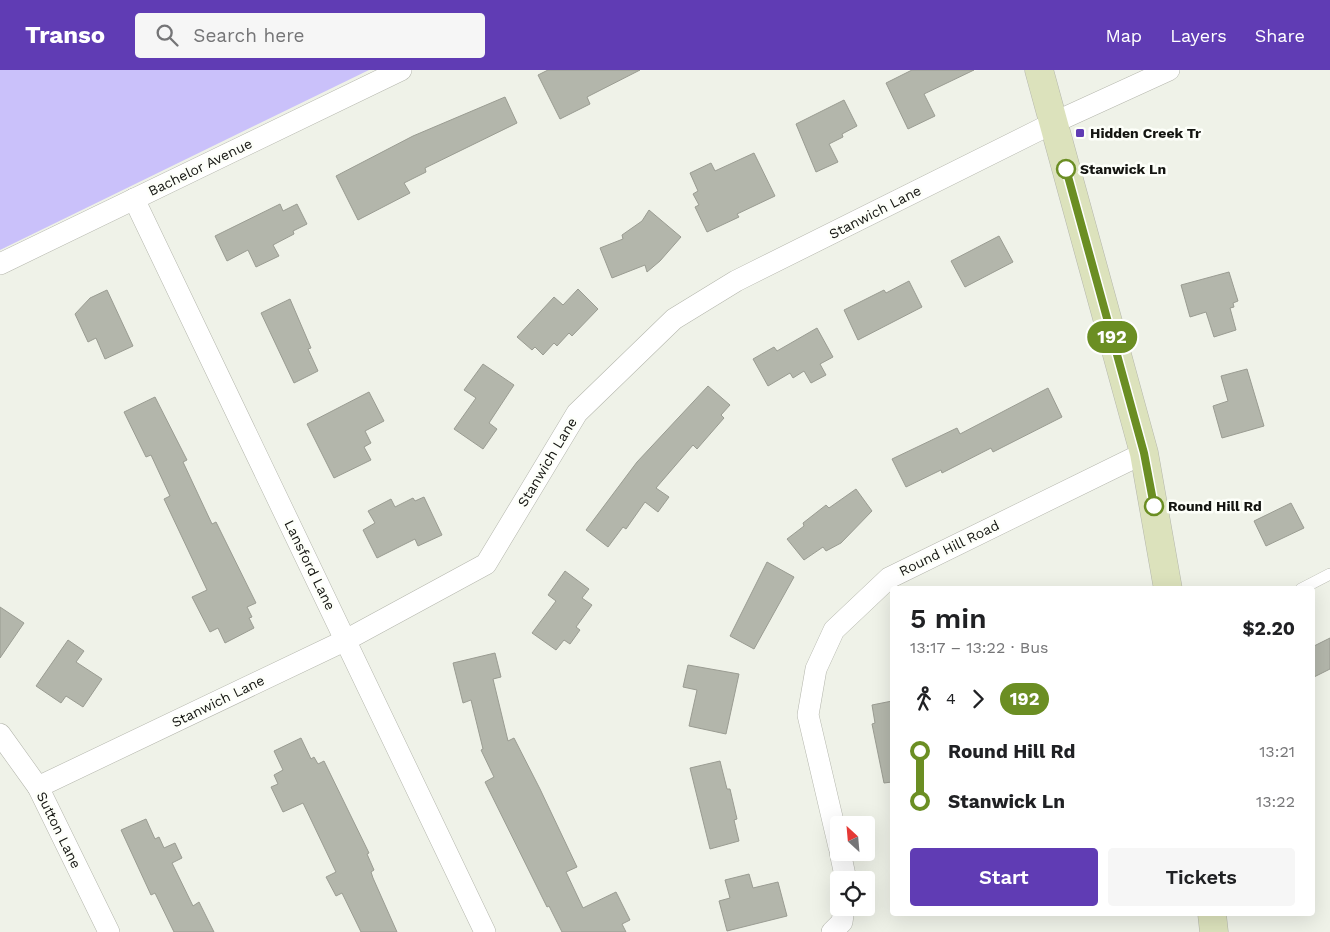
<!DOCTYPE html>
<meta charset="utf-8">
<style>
body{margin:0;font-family:"Work Sans",sans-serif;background:#f6f6f6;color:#202124;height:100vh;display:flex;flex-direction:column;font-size:19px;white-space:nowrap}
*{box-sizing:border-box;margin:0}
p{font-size:16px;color:#757577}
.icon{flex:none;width:28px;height:28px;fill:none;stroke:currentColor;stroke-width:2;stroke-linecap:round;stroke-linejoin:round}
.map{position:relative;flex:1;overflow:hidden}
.side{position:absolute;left:890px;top:516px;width:425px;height:330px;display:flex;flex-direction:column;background:#fff;border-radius:5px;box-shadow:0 5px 20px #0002}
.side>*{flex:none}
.badge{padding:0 10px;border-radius:16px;font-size:18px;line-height:32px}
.needle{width:32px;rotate:334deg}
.fabs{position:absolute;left:830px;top:746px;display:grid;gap:10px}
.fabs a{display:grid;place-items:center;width:45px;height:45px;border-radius:5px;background:#fff;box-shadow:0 5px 20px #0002;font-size:25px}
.map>.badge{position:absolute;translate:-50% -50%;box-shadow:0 0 0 2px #fff}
.legs{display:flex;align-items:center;gap:8px;height:55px;padding:0 20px;font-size:16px}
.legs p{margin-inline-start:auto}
.head{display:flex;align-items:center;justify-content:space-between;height:85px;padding:0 20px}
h1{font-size:28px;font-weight:600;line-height:38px}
.cta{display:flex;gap:10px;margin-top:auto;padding:10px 20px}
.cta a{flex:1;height:58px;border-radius:5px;background:#603cb4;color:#fff;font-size:20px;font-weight:600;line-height:58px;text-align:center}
.cta a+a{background:#f6f6f6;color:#202124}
ul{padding:0 20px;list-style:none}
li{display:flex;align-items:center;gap:18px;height:50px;font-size:19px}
li i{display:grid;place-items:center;width:8px;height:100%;margin:0 6px;background:currentColor}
li i::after{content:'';width:12px;height:12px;margin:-6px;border:4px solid;border-radius:50%;background:#fff}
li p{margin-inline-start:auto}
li:first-child i{background:linear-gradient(#0000 50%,currentColor 0)}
li:last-child i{background:linear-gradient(currentColor 50%,#0000 0)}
header{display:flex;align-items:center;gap:30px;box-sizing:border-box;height:70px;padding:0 25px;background:#603cb4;color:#fff}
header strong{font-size:24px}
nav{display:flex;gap:28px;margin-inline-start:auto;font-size:18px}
.search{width:350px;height:45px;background:#f6f6f6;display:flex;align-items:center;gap:12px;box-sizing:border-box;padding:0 18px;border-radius:5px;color:#757577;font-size:19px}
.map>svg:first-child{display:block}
</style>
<header>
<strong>Transo</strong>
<div class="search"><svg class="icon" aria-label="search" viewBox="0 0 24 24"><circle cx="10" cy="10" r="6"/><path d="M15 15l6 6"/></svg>Search here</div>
<nav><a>Map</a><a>Layers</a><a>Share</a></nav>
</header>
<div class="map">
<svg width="1330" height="862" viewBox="0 0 1330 862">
<rect width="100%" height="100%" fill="#eff2e8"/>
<!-- green -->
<path fill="#cac1fa" d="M 0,0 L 369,0 L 0,180 Z"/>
<!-- building -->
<g fill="#b3b6ab" stroke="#9a9c92">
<path d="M 548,0 L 640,0 L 587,27 L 590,34 L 560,49 L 538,5 Z"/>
<path d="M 912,0 L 974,0 L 924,24 L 935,46 L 908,59 L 886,13 Z"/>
<path d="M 505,27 L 517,53 L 425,98 L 426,102 L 404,113 L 410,123 L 358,150 L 336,106 L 413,66 Z"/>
<path d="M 844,30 L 857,56 L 842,64 L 843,67 L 829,74 L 838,92 L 816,102 L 796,54 Z"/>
<path d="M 754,83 L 775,126 L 737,144 L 739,147 L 707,162 L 695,137 L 699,135 L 693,124 L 698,121 L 690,103 L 711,93 L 715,101 Z"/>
<path d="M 280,134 L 283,141 L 297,134 L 307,154 L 293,161 L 294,164 L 273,175 L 279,186 L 256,197 L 248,180 L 227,191 L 215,166 Z"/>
<path d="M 649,140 L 681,167 L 660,191 L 647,202 L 645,195 L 612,208 L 600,178 L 623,169 L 622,165 L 642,151 Z"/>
<path d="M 999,166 L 1013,192 L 965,217 L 951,191 Z"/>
<path d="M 1229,202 L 1238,231 L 1233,233 L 1234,237 L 1230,238 L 1236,260 L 1214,267 L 1206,242 L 1190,247 L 1181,215 Z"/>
<path d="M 909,211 L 922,237 L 858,270 L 844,240 L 884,220 L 886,223 Z"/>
<path d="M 578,219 L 598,239 L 572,266 L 569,263 L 557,276 L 554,273 L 543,285 L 535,277 L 532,280 L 517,267 L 554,227 L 563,235 Z"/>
<path d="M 107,220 L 133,276 L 105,289 L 96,268 L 88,272 L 75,244 L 90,228 Z"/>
<path d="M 290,229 L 311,278 L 308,279 L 318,301 L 294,313 L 261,243 Z"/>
<path d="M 817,258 L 833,287 L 820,294 L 826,305 L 811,313 L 804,301 L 793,308 L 790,303 L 768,316 L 753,289 L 774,277 L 777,281 Z"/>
<path d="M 483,294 L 514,315 L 489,353 L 497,359 L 483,379 L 454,359 L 476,328 L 464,320 Z"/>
<path d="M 1247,299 L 1264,356 L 1222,368 L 1213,336 L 1228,331 L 1221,306 Z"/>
<path d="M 708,316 L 730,335 L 721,345 L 724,348 L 697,379 L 693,375 L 656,418 L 669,427 L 658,442 L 645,432 L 626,459 L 623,457 L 608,477 L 586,460 L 637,392 Z"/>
<path d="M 1048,318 L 1062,347 L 993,382 L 991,378 L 942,403 L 941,400 L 906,417 L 892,389 L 957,358 L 960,364 Z"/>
<path d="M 369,322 L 384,351 L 365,361 L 371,373 L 364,377 L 371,390 L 334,408 L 307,354 Z"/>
<path d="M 155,327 L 187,390 L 183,392 L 212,454 L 216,452 L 256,533 L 247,537 L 252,547 L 249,548 L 254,558 L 225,573 L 218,558 L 210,562 L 192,527 L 207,520 L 164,429 L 170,426 L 151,385 L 146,387 L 124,342 Z"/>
<path d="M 856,419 L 872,441 L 841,473 L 826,481 L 823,477 L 804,490 L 787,469 L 804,456 L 803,453 L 826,435 L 829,438 Z"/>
<path d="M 424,427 L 442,465 L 418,476 L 415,469 L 377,488 L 363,460 L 375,453 L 368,441 L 391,429 L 395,437 L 413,428 L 415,431 Z"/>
<path d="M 1291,433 L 1304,458 L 1266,476 L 1254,451 Z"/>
<path d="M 767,492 L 794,507 L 754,579 L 730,566 Z"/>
<path d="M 565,501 L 589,519 L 582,528 L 592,535 L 576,557 L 580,560 L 570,574 L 564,570 L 556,580 L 532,563 L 556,531 L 548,525 Z"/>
<path d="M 0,537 L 24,553 L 0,588 Z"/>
<path d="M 1330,568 L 1330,599 L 1312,608 L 1312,577 Z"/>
<path d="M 68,570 L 84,581 L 76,592 L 102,609 L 83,637 L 66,626 L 61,633 L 36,616 Z"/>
<path d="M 495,583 L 501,607 L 493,609 L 508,671 L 514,668 L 540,719 L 577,797 L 566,802 L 583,838 L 616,822 L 630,850 L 622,854 L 626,862 L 562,862 L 549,836 L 547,837 L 485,712 L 494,707 L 481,680 L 483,679 L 471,630 L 463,633 L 453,593 Z"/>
<path d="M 688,595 L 739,604 L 726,664 L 689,656 L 697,620 L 683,617 Z"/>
<path d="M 892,631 L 892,712 L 884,713 L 872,654 L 875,653 L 872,635 Z"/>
<path d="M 301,668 L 311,689 L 314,687 L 318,694 L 324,691 L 369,783 L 367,784 L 374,800 L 371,802 L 373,808 L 397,862 L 361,862 L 342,823 L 336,826 L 326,807 L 336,802 L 303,733 L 283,742 L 271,717 L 278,714 L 274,705 L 283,700 L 274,681 Z"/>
<path d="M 720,691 L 727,719 L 730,719 L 737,749 L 734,750 L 739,771 L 710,779 L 690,698 Z"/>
<path d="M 146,749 L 155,769 L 159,767 L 164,778 L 175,773 L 182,788 L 172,793 L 193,836 L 199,832 L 214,862 L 174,862 L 155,823 L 151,825 L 121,760 Z"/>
<path d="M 749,804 L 753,818 L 778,812 L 787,846 L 727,861 L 719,831 L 730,828 L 725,810 Z"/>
</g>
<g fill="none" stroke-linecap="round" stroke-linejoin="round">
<defs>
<path id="lane" d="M 1301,519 L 1330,504"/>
<g id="street">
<path d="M 134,129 L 485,862"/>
<path d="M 0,194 L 401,0"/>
<path d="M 0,664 L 38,717 L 109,862"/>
<path d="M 38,717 L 346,570 L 486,494 L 577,343 L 674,249 L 736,211 L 1053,53 L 1169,0"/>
<path d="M 839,777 L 808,645 L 816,599 L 834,560 L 889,508 L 1144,383"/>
<path d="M 840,782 L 846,810"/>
<path d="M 832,862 L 842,852 L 844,838"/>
</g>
<g id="secondary">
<path d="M 1039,0 L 1144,383 L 1168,519"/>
<path d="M 1212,844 L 1214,862"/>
</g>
</defs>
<!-- lane casing -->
<use href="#lane" stroke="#b4b6ac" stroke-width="12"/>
<!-- street casing -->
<use href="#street" stroke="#b4b6ac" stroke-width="22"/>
<!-- secondary casing -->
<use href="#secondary" stroke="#b4b6ac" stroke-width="29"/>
<!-- lane -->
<use href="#lane" stroke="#fff" stroke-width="11"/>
<!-- street -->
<use href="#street" stroke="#fff" stroke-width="21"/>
<!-- secondary -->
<use href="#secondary" stroke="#dce2bc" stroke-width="28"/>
</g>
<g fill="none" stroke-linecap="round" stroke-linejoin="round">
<defs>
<path id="line-1" d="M 1066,99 L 1144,383 L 1154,436"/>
</defs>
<!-- line-1 casing -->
<use href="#line-1" stroke="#fff" stroke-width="11"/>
<!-- line-1 -->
<use href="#line-1" stroke="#6b8e23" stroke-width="8"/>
</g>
<!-- markers -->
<rect fill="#603cb4" stroke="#fdfff9" stroke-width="2" x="1075" y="58" width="10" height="10" rx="2.5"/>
<g fill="#fff" stroke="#6b8e23" stroke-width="2.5">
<circle cx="1066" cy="99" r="9"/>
<circle cx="1154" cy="436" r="9"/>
</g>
<g text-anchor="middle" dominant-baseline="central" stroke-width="5" stroke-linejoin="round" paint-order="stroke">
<!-- poi labels -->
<g font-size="14" font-weight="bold" fill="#141511" stroke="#fdfff9" text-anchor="start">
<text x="1090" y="63">Hidden Creek Tr</text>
</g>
<!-- street labels -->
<g font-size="14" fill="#141511" stroke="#fdfff9">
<text transform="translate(200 97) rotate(-26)">Bachelor Avenue</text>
<text transform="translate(875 142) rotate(-27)">Stanwich Lane</text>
<text transform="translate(547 392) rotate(-59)">Stanwich Lane</text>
<text transform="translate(949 478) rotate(-26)">Round Hill Road</text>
<text transform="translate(310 495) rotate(64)">Lansford Lane</text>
<text transform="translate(218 631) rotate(-26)">Stanwich Lane</text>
<text transform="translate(59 760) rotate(64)">Sutton Lane</text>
</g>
<!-- stop labels -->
<g font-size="14" font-weight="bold" fill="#141511" stroke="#fdfff9" text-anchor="start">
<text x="1080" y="99">Stanwick Ln</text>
<text x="1168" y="436">Round Hill Rd</text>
</g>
</g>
</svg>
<div class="fabs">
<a><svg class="needle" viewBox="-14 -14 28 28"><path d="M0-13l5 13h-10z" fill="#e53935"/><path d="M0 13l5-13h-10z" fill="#757577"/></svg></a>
<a><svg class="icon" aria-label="locate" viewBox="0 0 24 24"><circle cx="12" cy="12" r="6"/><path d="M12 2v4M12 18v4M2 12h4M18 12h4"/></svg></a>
</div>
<b class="badge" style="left:1112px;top:267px;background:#6b8e23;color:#fff">192</b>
<section class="side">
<div class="head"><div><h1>5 min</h1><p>13:17 – 13:22 · Bus</p></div><b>$2.20</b></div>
<div class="legs"><svg class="icon" aria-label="walk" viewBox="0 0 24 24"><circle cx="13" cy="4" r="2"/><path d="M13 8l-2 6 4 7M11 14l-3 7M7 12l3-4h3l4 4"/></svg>4<svg class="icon" aria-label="forward" viewBox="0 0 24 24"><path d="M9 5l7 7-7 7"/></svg><b class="badge" style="background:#6b8e23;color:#fff">192</b></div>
<ul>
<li><i style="color:#6b8e23"></i><b>Round Hill Rd</b><p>13:21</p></li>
<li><i style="color:#6b8e23"></i><b>Stanwick Ln</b><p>13:22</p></li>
</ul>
<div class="cta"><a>Start</a><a>Tickets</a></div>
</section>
</div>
